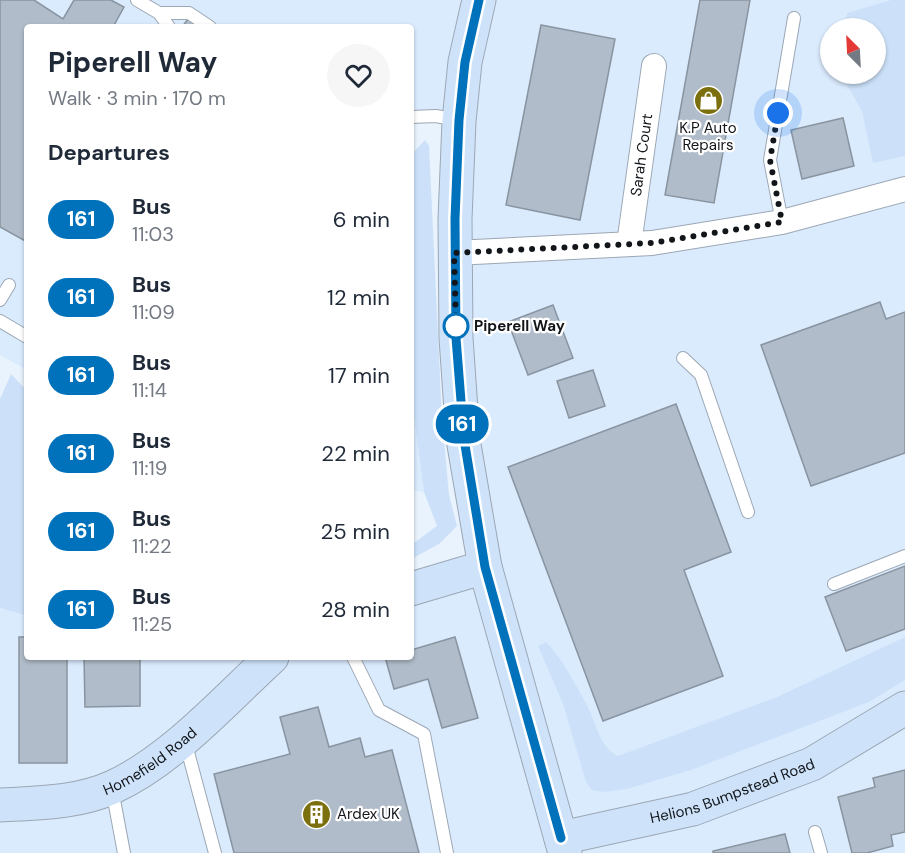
<!DOCTYPE html>
<meta charset="utf-8">
<style>
body{margin:0;font-family:"DM Sans",sans-serif;background:#f6f6f7;color:#1f2937;height:100vh;display:flex;flex-direction:column;font-size:22px;white-space:nowrap}
*{box-sizing:border-box;margin:0}
p{font-size:20px;color:#747a83}
.icon{flex:none;width:33px;height:33px;fill:none;stroke:currentColor;stroke-width:2;stroke-linecap:round;stroke-linejoin:round}
.map{position:relative;flex:1;overflow:hidden}
.sheet{position:absolute;left:24px;top:24px;width:390px;height:636px;display:flex;flex-direction:column;background:#fff;border-radius:6px;box-shadow:0 2px 4px #0004}
.sheet>*{flex:none}
.badge{padding:0 12px;border-radius:20px;font-size:21px;line-height:39px}
.needle{width:39px;rotate:336deg}
.tools{position:absolute;left:820px;top:18px;display:grid;gap:12px}
.tools a{display:grid;place-items:center;width:66px;height:66px;border-radius:50%;background:#fff;box-shadow:0 2px 4px #0004;font-size:30px}
.you{position:absolute;width:30px;height:30px;margin:-15px;border:4px solid #fff;border-radius:50%;background:#1a73e8;box-shadow:0 0 0 9px #1a73e833}
.map>.badge{position:absolute;translate:-50% -50%;box-shadow:0 0 0 3px #fff}
h2{padding:0 24px;font-size:22px;line-height:54px}
.round{display:grid;place-items:center;flex:none;width:63px;height:63px;border-radius:32px;background:#f6f6f7}
.overview{display:flex;align-items:center;justify-content:space-between;height:102px;padding:0 24px}
h1{font-size:28px;font-weight:700;line-height:45px}
ul{padding:0;list-style:none}
li{display:flex;align-items:center;gap:18px;height:78px;padding:0 24px}
li div{flex:1}
li b{display:block;font-size:22px}
li em{font-style:normal}
li .badge{min-width:66px;font-weight:700;text-align:center}
.map>svg:first-child{display:block}
</style>
<div class="map">
<svg width="905" height="853" viewBox="0 0 905 853">
<rect width="100%" height="100%" fill="#e9f3fd"/>
<!-- built -->
<g fill="#daebfe" fill-rule="evenodd">
<path d="M 0,0 L 905,0 L 905,853 L 0,853 L 0,608 L 27,616 L 27,657 L 411,657 L 411,589 L 485,567 L 459,121 L 411,117 L 411,27 L 27,27 L 27,370 L 0,355 ZM 831,28 L 876,28 L 876,74 L 831,74 Z"/>
<path d="M 411,395 L 424,492 L 411,490 Z"/>
</g>
<!-- green -->
<g fill="#cce1f9">
<path d="M 891,0 L 905,0 L 905,156 L 873,163 L 862,111 L 843,78 L 857,74 L 876,74 L 876,28 L 844,28 L 847,13 Z"/>
<path d="M 425,140 L 429,146 L 442,419 L 449,495 L 457,526 L 439,544 L 411,559 L 411,545 L 437,526 L 424,492 L 411,395 L 411,155 Z"/>
<path d="M 11,374 L 27,391 L 27,616 L 0,608 L 0,399 Z"/>
<path d="M 905,637 L 905,680 L 869,702 L 691,770 L 627,789 L 604,792 L 592,790 L 586,782 L 563,704 L 538,646 L 546,642 C 563,659 575,684 587,705 C 595,720 600,749 618,756 L 777,697 Z"/>
</g>
<!-- building -->
<g fill="#b0bcc9" stroke="#8994a0" stroke-width="1.5">
<path d="M 0,0 L 34,0 L 63,19 L 74,0 L 111,0 L 124,7 L 113,27 L 27,27 L 27,242 L 0,227 Z"/>
<path d="M 700,0 L 750,0 L 714,203 L 665,195 Z"/>
<path d="M 188,19 L 200,27 L 182,27 Z"/>
<path d="M 541,25 L 615,39 L 580,220 L 506,205 Z"/>
<path d="M 843,118 L 854,166 L 802,179 L 791,130 Z"/>
<path d="M 880,302 L 886,319 L 905,312 L 905,453 L 811,486 L 761,345 Z"/>
<path d="M 553,305 L 573,358 L 528,375 L 508,322 Z"/>
<path d="M 593,370 L 605,406 L 569,418 L 557,381 Z"/>
<path d="M 676,404 L 731,552 L 684,570 L 723,676 L 603,721 L 508,467 Z"/>
<path d="M 905,566 L 905,629 L 846,651 L 825,597 Z"/>
<path d="M 19,637 L 27,637 L 27,657 L 67,657 L 67,763 L 19,763 Z"/>
<path d="M 455,637 L 478,718 L 442,728 L 428,679 L 394,689 L 385,657 L 411,657 L 411,650 Z"/>
<path d="M 84,657 L 140,657 L 140,706 L 85,707 Z"/>
<path d="M 318,707 L 329,747 L 360,738 L 365,757 L 392,750 L 419,853 L 234,853 L 214,774 L 290,754 L 280,717 Z"/>
<path d="M 905,770 L 905,832 L 891,835 L 893,846 L 867,853 L 852,853 L 838,797 L 875,787 L 873,778 Z"/>
<path d="M 785,834 L 790,853 L 713,853 L 713,851 Z"/>
</g>
<g fill="none" stroke-linecap="round" stroke-linejoin="round">
<defs>
<g id="lane">
<path d="M 137,0 L 159,13 L 169,27"/>
<path d="M 159,13 L 189,13 L 210,27"/>
<path d="M 411,117 L 436,116 L 457,120"/>
<path d="M 782,222 L 770,160 L 794,18"/>
<path d="M 0,300 L 9,285"/>
<path d="M 0,321 L 27,337"/>
<path d="M 683,358 L 701,375 L 748,512"/>
<path d="M 834,584 L 905,556"/>
<path d="M 353,657 L 379,710 L 424,734 L 447,853"/>
<path d="M 185,741 L 215,853"/>
<path d="M 112,789 L 124,853"/>
<path d="M 815,832 L 821,853"/>
</g>
<g id="street">
<path id="s1" d="M 629,244 L 654,66"/>
<path d="M 454,253 L 652,243 L 782,222 L 905,189"/>
</g>
<g id="secondary">
<path d="M 479,0 L 465,62 L 459,121 L 455,219 L 456,338 L 463,439 L 485,567 L 565,853"/>
<path d="M 411,589 L 485,567"/>
<path id="s2" d="M 0,805 C 38,803 78,803 113,787 C 172,760 224,701 272,657"/>
<path id="s3" d="M 561,838 L 693,809 L 812,764 L 905,708"/>
</g>
</defs>
<!-- lane casing -->
<use href="#lane" stroke="#9ca7b4" stroke-width="14"/>
<!-- street casing -->
<use href="#street" stroke="#9ca7b4" stroke-width="26"/>
<!-- secondary casing -->
<use href="#secondary" stroke="#9ca7b4" stroke-width="35"/>
<!-- lane -->
<use href="#lane" stroke="#fff" stroke-width="12"/>
<!-- street -->
<use href="#street" stroke="#fff" stroke-width="24"/>
<!-- secondary -->
<use href="#secondary" stroke="#cee3fa" stroke-width="33"/>
</g>
<g fill="none" stroke-linecap="round" stroke-linejoin="round">
<defs>
<path id="line" d="M 479,0 L 465,62 L 459,120 L 455,219 L 456,338 L 464,439 L 485,567 L 561,838"/>
</defs>
<!-- line casing -->
<use href="#line" stroke="#fff" stroke-width="14"/>
<!-- line -->
<use href="#line" stroke="#0072bc" stroke-width="9"/>
<!-- walk -->
<path stroke="#12161a" stroke-width="6" stroke-dasharray="0 10.8" d="M 456,326 L 454,253 L 652,243 L 782,222 L 770,160 L 778,113"/>
</g>
<!-- icons -->
<defs>
<symbol id="shop-disc" viewBox="-11 -11 22 22"><circle r="9.5" fill="#7b6f0e" stroke="#fff"/><path d="M-5-2.5h2.3a2.7 3.5 0 0 1 5.4 0H5L5.5 6h-11ZM-1.5-2.5h3a1.5 2.3 0 0 0-3 0Z" fill="#fff"/></symbol>
<symbol id="building-disc" viewBox="-11 -11 22 22"><circle r="9.5" fill="#7b6f0e" stroke="#fff"/><path d="M-4-6H4V6H1V3H-1V6H-4ZM-2.5-4.3h1.7v1.8h-1.7ZM.8-4.3h1.7v1.8H.8ZM-2.5-1h1.7V.8h-1.7ZM.8-1h1.7V.8H.8Z" fill="#fff"/></symbol>
</defs>
<g fill-rule="evenodd">
<use href="#shop-disc" x="692" y="84" width="33" height="33"/>
<use href="#building-disc" x="300" y="798" width="33" height="33"/>
</g>
<!-- markers -->
<circle fill="#fff" stroke="#0072bc" stroke-width="3" cx="456" cy="326" r="12"/>
<g text-anchor="middle" dominant-baseline="central" stroke-width="4.5" stroke-linejoin="round" paint-order="stroke">
<!-- poi labels -->
<g font-size="15" fill="#12161a" stroke="#fff">
<text x="708" y="128">K.P Auto<tspan x="708" dy="17">Repairs</tspan></text>
<text x="337" y="814" text-anchor="start">Ardex UK</text>
</g>
<!-- street labels -->
<g font-size="15" fill="#12161a" stroke="#fff">
<text stroke="none"><textPath href="#s1" startOffset="90">Sarah Court</textPath></text>
<text stroke="none"><textPath href="#s2" startOffset="160">Homefield Road</textPath></text>
<text stroke="none"><textPath href="#s3" startOffset="178">Helions Bumpstead Road</textPath></text>
</g>
<!-- stop labels -->
<g font-size="15" font-weight="bold" fill="#12161a" stroke="#fff" text-anchor="start">
<text x="474" y="326">Piperell Way</text>
</g>
</g>
</svg>
<div class="tools">
<a><svg class="needle" viewBox="-14 -14 28 28"><path d="M0-13l5 13h-10z" fill="#e53935"/><path d="M0 13l5-13h-10z" fill="#747a83"/></svg></a>
</div>
<div class="you" style="left:778px;top:113px"></div>
<b class="badge" style="left:462px;top:424px;background:#0072bc;color:#fff">161</b>
<section class="sheet">
<div class="overview"><div><h1>Piperell Way</h1><p>Walk · 3 min · 170 m</p></div><a class="round"><svg class="icon" aria-label="heart" viewBox="0 0 24 24"><path d="M12 20l-8-8c-3-5 5-10 8-4 3-6 11-1 8 4z"/></svg></a></div>
<h2>Departures</h2>
<ul>
<li><span class="badge" style="background:#0072bc;color:#fff">161</span><div><b>Bus</b><p>11:03</p></div><em>6 min</em></li>
<li><span class="badge" style="background:#0072bc;color:#fff">161</span><div><b>Bus</b><p>11:09</p></div><em>12 min</em></li>
<li><span class="badge" style="background:#0072bc;color:#fff">161</span><div><b>Bus</b><p>11:14</p></div><em>17 min</em></li>
<li><span class="badge" style="background:#0072bc;color:#fff">161</span><div><b>Bus</b><p>11:19</p></div><em>22 min</em></li>
<li><span class="badge" style="background:#0072bc;color:#fff">161</span><div><b>Bus</b><p>11:22</p></div><em>25 min</em></li>
<li><span class="badge" style="background:#0072bc;color:#fff">161</span><div><b>Bus</b><p>11:25</p></div><em>28 min</em></li>
</ul>
</section>
</div>
